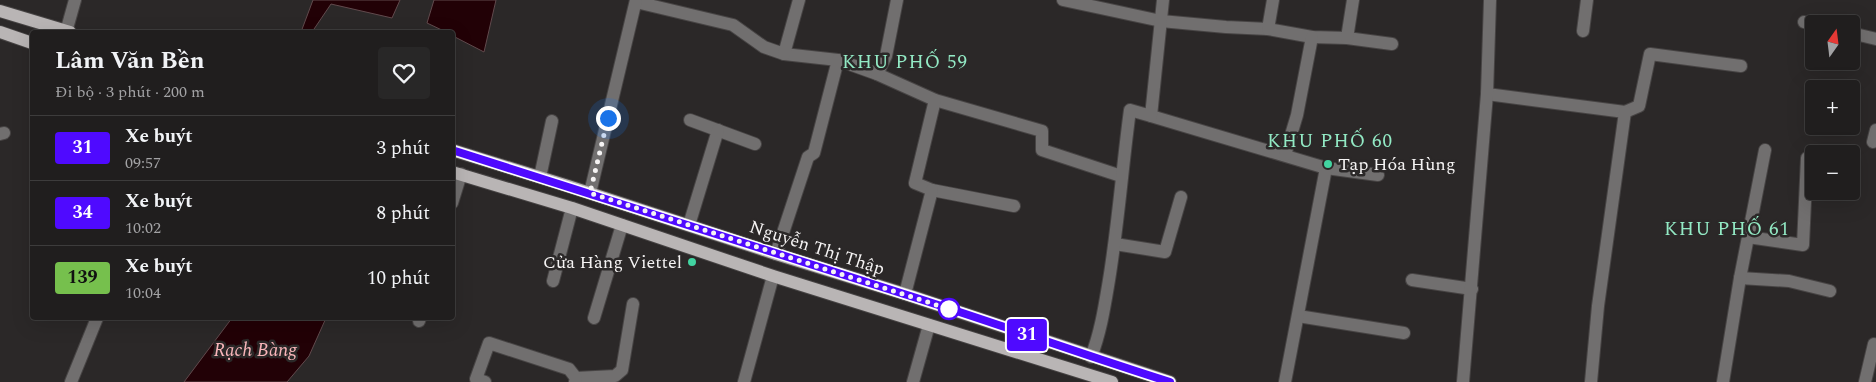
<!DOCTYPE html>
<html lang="vi">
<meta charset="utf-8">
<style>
body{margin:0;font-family:Spectral,serif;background:#282727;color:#f1f3f6;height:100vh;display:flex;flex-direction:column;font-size:19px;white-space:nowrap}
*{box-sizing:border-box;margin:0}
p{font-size:16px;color:#a2a2a4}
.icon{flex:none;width:28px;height:28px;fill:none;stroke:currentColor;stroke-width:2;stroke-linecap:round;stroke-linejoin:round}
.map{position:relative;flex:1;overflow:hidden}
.side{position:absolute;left:30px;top:30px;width:425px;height:290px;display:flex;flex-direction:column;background:#201e1e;border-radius:5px;box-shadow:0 5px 20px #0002,0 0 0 1px #3d3c3c}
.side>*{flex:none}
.badge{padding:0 10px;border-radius:4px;font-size:18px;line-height:32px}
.needle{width:32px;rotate:14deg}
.fabs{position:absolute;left:1805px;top:15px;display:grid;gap:10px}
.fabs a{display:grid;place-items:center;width:55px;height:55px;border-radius:5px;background:#201e1e;box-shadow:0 5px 20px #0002,0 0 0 1px #3d3c3c;font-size:25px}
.you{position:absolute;width:25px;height:25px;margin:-12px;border:4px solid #fff;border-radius:50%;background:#1a73e8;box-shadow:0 0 0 8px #1a73e833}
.map>.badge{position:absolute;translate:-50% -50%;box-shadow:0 0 0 2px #fff}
.round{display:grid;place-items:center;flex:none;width:52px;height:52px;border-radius:5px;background:#282727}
.overview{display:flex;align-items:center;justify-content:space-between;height:85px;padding:0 25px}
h1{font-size:24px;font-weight:700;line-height:38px}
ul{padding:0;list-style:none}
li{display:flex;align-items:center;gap:15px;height:65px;padding:0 25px;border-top:1px solid #3d3c3c}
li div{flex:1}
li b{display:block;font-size:19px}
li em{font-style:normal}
li .badge{min-width:55px;font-weight:700;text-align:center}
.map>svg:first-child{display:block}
</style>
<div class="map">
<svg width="1876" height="382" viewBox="0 0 1876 382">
<rect width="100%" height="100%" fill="#2b2828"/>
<!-- water -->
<g fill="#220106" stroke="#614a4d">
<path d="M 313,0 L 400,0 L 392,18 L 331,4 L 312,32 L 301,32 Z"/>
<path d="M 434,0 L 496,0 L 484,52 L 453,36 L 452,32 L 446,32 L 427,23 Z"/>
<path d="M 232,318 L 326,318 L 309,356 L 287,382 L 184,382 Z"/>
</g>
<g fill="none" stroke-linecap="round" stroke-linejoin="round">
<defs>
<g id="minor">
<path d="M 1063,0 L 1161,21 L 1226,27 L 1268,29 L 1312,37 L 1347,38 L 1392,44"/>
<path d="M 636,2 L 733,25 L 764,47 L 784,54 L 838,60 L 877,74 L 935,100 L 1042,131 L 1042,150 L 1121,176"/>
<path d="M 1804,22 L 1814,24"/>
<path d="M 1268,29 L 1273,0"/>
<path d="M 1583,31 L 1587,0"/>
<path d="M 66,32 L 75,0"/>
<path d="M 1851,33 L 1876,39"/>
<path d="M 1347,38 L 1353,0"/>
<path d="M 784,54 L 799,0"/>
<path d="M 877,74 L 886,56 L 897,0"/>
<path d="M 1487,94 L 1625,112"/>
<path d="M 935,100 L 915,183 L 932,190 L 1014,206"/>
<path d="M 1625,112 L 1639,106 L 1650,54 L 1741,66"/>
<path d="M 1151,116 L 1326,168 L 1378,175"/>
<path d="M 690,120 L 755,144"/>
<path d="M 0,134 L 4,133"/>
<path d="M 1873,142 L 1876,130"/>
<path d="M 1285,155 L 1297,115 L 1312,37"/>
<path d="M 540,177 L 552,121"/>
<path d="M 590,193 L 636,0"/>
<path d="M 452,203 L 461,174"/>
<path d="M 689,225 L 718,130"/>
<path d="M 1748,237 L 1803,245 L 1807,158"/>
<path d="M 1115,244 L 1165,252 L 1181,197"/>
<path d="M 776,254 L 808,157 L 814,153 L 838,60"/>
<path d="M 1740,278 L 1789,281 L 1830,291"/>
<path d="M 1412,280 L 1472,289"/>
<path d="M 553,281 L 572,208"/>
<path d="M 905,294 L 932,190"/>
<path d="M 1298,316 L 1404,333"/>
<path d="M 594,318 L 622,225"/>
<path d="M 419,321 L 420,318"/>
<path d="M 1091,357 C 1100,334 1104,310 1108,286 C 1118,228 1122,169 1130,110 L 1151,116 L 1163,0"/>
<path d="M 576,378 L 615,376 L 622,370 L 633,304"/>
<path d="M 71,382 L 97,318"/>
<path d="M 485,382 L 476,379 L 489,343 L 569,369 L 576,378 L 575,382"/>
<path d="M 744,382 L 773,276"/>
<path d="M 913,382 L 929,325"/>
<path d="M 1285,382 L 1326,168"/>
<path d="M 1463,382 L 1487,94 L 1490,0"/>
<path d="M 1591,382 L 1598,306 L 1625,112"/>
<path d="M 1723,382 L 1740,278 L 1765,150"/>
<path d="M 1865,382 L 1874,344"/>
</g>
<g id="major">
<path d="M 0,11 L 70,32"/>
<path d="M 0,32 L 32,43"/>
<path d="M 452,150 L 568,186 L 776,254 L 905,294 L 1170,382"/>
<path d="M 452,172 L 572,208 L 773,276 L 1112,382"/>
</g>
</defs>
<!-- minor casing -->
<use href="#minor" stroke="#474444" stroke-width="14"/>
<!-- major casing -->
<use href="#major" stroke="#474444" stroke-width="14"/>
<!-- minor -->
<use href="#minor" stroke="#716f6f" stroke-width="12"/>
<!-- major -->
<use href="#major" stroke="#b9b5b5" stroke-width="12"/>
</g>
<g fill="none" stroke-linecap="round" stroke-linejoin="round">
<defs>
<path id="line" d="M 452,150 C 603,198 754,246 904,294 C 993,322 1081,354 1170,382"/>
</defs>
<!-- line casing -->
<use href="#line" stroke="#fff" stroke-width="11"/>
<!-- line -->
<use href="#line" stroke="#4f0aff" stroke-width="8"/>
<!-- walk -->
<path stroke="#f5f3f3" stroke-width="5" stroke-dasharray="0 9" d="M 608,118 L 590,193 L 949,309"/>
</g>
<!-- markers -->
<g fill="#42d4a1" stroke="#2b2828" stroke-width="2">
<circle cx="1328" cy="164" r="5"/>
<circle cx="692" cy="262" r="5"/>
</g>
<circle fill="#fff" stroke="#4f0aff" stroke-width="2.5" cx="949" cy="309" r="10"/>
<g text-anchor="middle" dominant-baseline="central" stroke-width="5" stroke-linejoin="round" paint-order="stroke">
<!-- poi labels -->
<g font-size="18" fill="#f5f3f3" stroke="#2b2828" text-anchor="start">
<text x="1338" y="164">Tạp Hóa Hùng</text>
<text x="682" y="262" text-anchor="end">Cửa Hàng Viettel</text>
</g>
<!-- street labels -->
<g font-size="18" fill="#f5f3f3" stroke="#2b2828">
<text transform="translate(817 248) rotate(18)">Nguyễn Thị Thập</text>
</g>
<!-- neighbourhood labels -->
<g font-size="19" letter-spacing="1" fill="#93eac5" stroke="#2b2828">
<text x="905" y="62">KHU PHỐ 59</text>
<text x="1330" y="141">KHU PHỐ 60</text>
<text x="1727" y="229">KHU PHỐ 61</text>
</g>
<!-- water labels -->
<g font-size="19" font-style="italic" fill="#f8b5b9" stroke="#2b2828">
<text x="255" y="350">Rạch Bàng</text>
</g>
</g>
</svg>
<div class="fabs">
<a><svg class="needle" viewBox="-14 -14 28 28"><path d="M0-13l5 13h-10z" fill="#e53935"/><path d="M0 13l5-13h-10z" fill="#a2a2a4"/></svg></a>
<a>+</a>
<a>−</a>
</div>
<div class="you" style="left:608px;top:118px"></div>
<b class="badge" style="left:1027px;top:335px;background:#4f0aff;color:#fff">31</b>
<section class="side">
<div class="overview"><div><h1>Lâm Văn Bền</h1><p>Đi bộ · 3 phút · 200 m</p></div><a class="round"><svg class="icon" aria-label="heart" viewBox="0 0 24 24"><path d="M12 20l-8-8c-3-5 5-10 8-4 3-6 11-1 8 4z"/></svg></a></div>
<ul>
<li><span class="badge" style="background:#4f0aff;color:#fff">31</span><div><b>Xe buýt</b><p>09:57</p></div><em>3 phút</em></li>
<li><span class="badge" style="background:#4f0aff;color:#fff">34</span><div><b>Xe buýt</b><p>10:02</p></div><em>8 phút</em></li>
<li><span class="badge" style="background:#76c04d;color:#111">139</span><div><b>Xe buýt</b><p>10:04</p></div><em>10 phút</em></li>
</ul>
</section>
</div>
